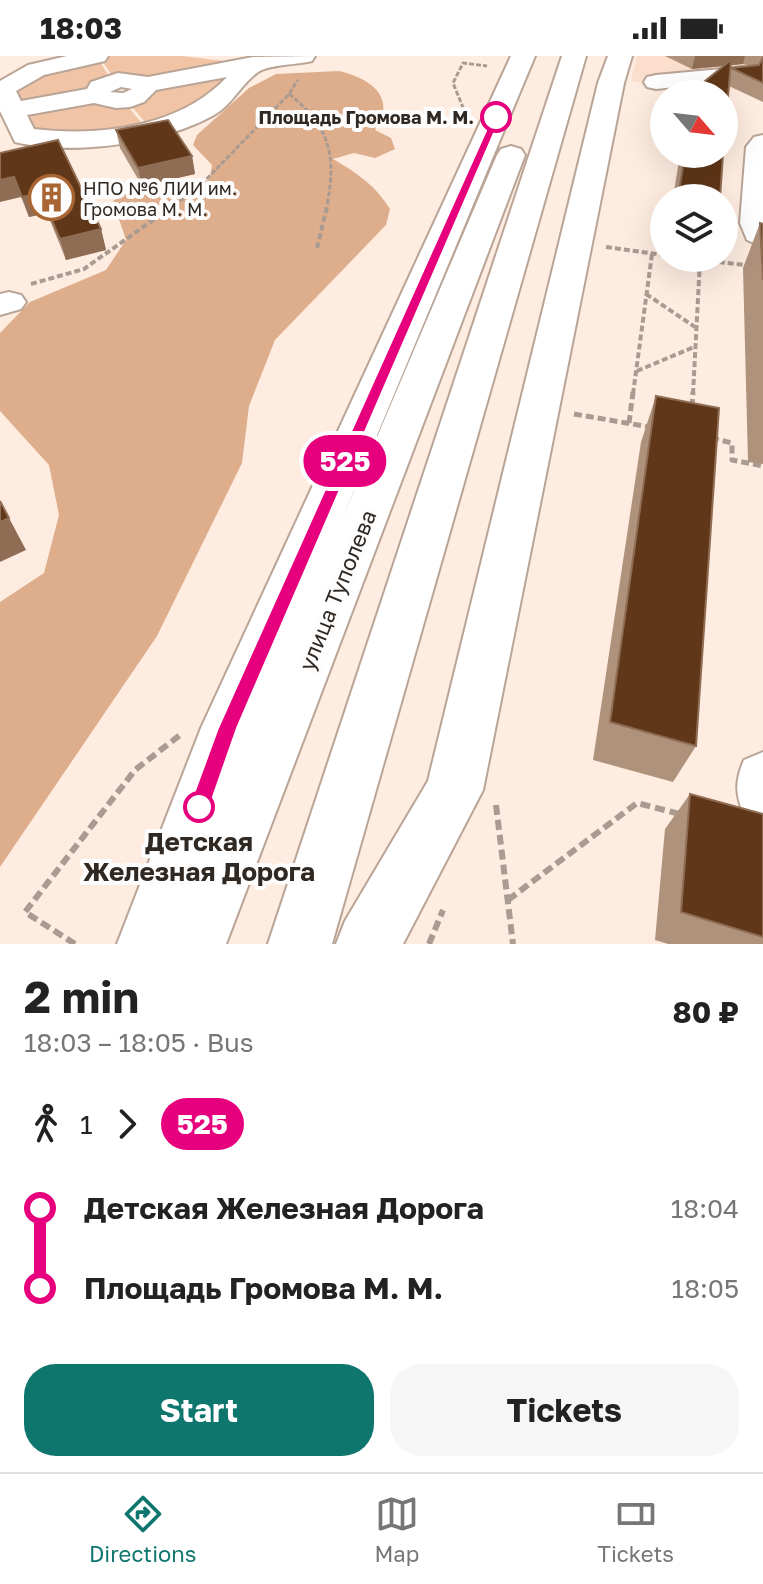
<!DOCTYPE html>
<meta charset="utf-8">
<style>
body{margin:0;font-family:"Golos Text",sans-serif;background:#f6f6f6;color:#222;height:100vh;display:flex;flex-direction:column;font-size:30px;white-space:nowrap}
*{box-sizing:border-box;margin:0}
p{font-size:26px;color:#767676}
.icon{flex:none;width:44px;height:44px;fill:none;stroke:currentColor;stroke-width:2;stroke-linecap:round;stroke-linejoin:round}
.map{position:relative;height:888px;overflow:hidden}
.details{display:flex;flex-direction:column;background:#fff;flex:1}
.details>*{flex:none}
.badge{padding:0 16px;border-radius:26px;font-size:28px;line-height:52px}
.needle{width:52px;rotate:118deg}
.fabs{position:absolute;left:650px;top:24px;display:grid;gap:16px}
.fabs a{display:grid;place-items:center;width:88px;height:88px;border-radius:50%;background:#fff;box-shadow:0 8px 32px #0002;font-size:40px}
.map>.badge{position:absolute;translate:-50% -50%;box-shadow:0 0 0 4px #fff}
.legs{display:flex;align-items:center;gap:12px;height:88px;padding:0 24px;font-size:26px}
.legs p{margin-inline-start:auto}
.overview{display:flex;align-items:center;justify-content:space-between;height:136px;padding:0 24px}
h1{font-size:44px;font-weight:700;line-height:60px}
.cta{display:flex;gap:16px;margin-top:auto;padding:16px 24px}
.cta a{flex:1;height:92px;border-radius:32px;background:#0f766e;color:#fff;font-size:32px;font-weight:700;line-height:92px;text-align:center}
.cta a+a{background:#f6f6f6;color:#222}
ul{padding:0 24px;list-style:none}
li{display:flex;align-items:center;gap:28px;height:80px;font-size:30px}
li i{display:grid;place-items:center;width:12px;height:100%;margin:0 10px;background:currentColor}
li i::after{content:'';width:20px;height:20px;margin:-10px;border:6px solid;border-radius:50%;background:#fff}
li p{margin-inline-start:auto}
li:first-child i{background:linear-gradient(#0000 50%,currentColor 0)}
li:last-child i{background:linear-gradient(currentColor 50%,#0000 0)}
.status{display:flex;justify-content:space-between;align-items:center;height:56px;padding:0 40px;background:#fff;direction:ltr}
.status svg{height:22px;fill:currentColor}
.tab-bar{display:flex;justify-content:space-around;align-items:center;height:112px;border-top:2px solid #e0e0e0;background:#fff;font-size:22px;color:#767676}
.tab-bar a{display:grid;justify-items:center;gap:4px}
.tab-bar .on{color:#0f766e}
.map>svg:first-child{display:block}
</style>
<div class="status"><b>18:03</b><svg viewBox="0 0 49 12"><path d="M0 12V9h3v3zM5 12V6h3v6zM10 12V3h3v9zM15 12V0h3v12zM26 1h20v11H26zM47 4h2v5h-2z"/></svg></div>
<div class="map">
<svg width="763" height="888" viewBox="0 0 763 888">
<rect width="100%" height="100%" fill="#feece0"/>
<!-- built -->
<path fill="#fbdecb" d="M 637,0 L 763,0 L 760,35 L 657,30 L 631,25 Z"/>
<!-- green -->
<g fill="#f1c4a6">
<path d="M 99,0 L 182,0 L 250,8 L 204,54 L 150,72 L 126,44 L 143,38 L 115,24 Z"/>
<path d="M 97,1 L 112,25 L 15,53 L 6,33 L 39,15 Z"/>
<path d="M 96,40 L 124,46 L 146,72 L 26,79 L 16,55 Z"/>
</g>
<!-- forest -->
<path fill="#dead8c" d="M 339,15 C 357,19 387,31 383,56 C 382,61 377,69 375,74 L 391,82 L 395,93 L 375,102 L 354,97 L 333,103 C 357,117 375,129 390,153 L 386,169 L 275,284 L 249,350 L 242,407 L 157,580 L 0,811 L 0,546 L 44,517 L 59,459 L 49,409 L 0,355 L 0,277 L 30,246 L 106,214 L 126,184 L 113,145 L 130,135 L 174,140 L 196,134 L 210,122 L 212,109 L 193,89 L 197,79 L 249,32 L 276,18 Z"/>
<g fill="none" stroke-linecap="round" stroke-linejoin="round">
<defs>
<g id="minor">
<path d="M 67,0 L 108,0 L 105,5 L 44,19 L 16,35 L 21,45 L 87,33 L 91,26 L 118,17 L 148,21 L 253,1 L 315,0 L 312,5 C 297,9 271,8 258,16 C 241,28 232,49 214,59 C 162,88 72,100 15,86 L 0,55 L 0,25 L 28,9 ZM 227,21 C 180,71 101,81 34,73 L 27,59 L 94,47 L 116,52 L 130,51 L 144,46 L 156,34 ZM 121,31 L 132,33 L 123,37 L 110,36 Z"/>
<path d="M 743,11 L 751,13 L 755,18 L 751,23 L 656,33 L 647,31 L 644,26 L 647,21 L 656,19 Z"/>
<path d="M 763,79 L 763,191 L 747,184 L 740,167 L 746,91 L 754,81 Z"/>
<path d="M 9,236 L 21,239 L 26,246 L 21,253 L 0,259 L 0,238 Z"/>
<path d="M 763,696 L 763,767 L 744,759 C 735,737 735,725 744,704 Z"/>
</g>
<g id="major">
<path d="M 511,0 L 535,0 L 340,468 L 497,99 L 501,93 L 511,90 L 521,93 L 525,99 L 226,888 L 117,888 L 201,672 Z"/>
<path d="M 562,0 L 586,0 L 332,888 L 268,888 Z"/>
<path d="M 608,0 L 632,0 L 624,27 L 483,734 L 403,888 L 336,888 L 345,865 L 428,725 L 598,27 Z"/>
</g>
</defs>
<!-- minor casing -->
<use href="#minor" stroke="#b9a496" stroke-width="4"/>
<!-- major casing -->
<use href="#major" stroke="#b9a496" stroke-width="4"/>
<!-- path-far3 -->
<g stroke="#a99b91" stroke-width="3" stroke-dasharray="5 2" stroke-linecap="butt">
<path d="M 289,38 C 329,69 337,99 327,149"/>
<path d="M 466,59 L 453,27 L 463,7 L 487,10"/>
<path d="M 174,149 L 196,134 L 289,38 L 298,24"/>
</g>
<!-- path-far2 -->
<g stroke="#a99b91" stroke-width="4" stroke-dasharray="6 3" stroke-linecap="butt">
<path d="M 606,191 L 664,199"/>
<path d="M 317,192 L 328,147"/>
<path d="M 683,202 L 763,211"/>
<path d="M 31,228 L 84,213 L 177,147"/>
<path d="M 646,238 L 695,271"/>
<path d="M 637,315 L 694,291"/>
<path d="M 633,338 L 652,198"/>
<path d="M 693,338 L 700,204"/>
</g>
<!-- path-far1 -->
<g stroke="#a99b91" stroke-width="5" stroke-dasharray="8 4" stroke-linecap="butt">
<path d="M 692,351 L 693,336"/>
<path d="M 574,358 L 650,371"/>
<path d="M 629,367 L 633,336"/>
<path d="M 711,382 L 732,387 L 732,404 L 763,410"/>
</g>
<!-- path -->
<g stroke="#a99b91" stroke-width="6" stroke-dasharray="10 5" stroke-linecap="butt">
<path d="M 496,749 L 513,888"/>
<path d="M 508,844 L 637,747 L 680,758"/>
<path d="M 75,888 L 25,856 L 135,714 L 180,679"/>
<path d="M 429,888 L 443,854"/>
</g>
<!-- minor -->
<use href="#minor" fill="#fff" fill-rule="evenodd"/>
<!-- major -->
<use href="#major" fill="#fff" fill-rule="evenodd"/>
</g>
<!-- wall -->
<g fill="#af927c" fill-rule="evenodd">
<path d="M 665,0 L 763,0 L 763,46 L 729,30 L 724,10 L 692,13 ZM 743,8 L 750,10 L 731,12 L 730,9 Z"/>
<path d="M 116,74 L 192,100 L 195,118 L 142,130 L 120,92 Z"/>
<path d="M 0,97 L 101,173 L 106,194 L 66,204 L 47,157 L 29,161 L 21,141 Z"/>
<path d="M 680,98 L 723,98 L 720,142 L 673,142 Z"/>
<path d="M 760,167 L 763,168 L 763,408 L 748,406 L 743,212 Z"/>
<path d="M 656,340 L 696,690 L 673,726 L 593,704 L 641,386 Z"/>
<path d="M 690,738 L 763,758 L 763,888 L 668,888 L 655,884 L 665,773 Z"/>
</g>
<!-- shaded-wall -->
<g fill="#8f6d54">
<path d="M 695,0 L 745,0 L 743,8 L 692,13 Z"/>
<path d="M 192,100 L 195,118 L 142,130 L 138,112 Z"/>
<path d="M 14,121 L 21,141 L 0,146 L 0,124 Z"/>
<path d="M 40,137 L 47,157 L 29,161 L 22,141 Z"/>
<path d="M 101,173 L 106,194 L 66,204 L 60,183 Z"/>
<path d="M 9,462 L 26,494 L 0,506 L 0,466 Z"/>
</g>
<!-- building -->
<g fill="#603718" stroke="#8f6d54" stroke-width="2">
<path d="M 763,2 L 763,27 L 731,12 L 759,9 Z"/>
<path d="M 731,4 L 724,90 L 724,38 L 694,38 L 695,33 Z"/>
<path d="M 168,64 L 192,100 L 138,112 L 116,74 Z"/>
<path d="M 58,84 L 101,173 L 60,183 L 40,137 L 22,141 L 14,121 L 0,124 L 0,97 Z"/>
<path d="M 685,98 L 723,98 L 720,142 L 678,142 Z"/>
<path d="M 760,167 L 763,168 L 763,224 Z"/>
<path d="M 656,340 L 719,352 L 696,690 L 610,666 Z"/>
<path d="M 0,445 L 9,462 L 0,466 Z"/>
<path d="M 690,738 L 763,758 L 763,881 L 681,856 Z"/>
</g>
<!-- line-1 -->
<path fill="#e6007e" stroke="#fff" stroke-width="2" d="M 493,59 L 501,61 L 237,672 L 207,758 L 199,761 L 192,758 L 189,751 L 218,672 Z"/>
<!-- icons -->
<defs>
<symbol id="building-ring" viewBox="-11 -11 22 22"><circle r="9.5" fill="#fdfdfd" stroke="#a86533" stroke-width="1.5"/><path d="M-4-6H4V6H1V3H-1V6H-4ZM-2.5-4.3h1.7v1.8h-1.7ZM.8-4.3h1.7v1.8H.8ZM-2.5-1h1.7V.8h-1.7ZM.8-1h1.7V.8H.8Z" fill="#a86533"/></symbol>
</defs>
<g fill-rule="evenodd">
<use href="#building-ring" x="26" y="116" width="51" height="51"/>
</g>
<!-- markers -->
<g fill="#fff" stroke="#e6007e" stroke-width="4">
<circle cx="496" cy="61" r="14"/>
<circle cx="199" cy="751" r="14"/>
</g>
<g text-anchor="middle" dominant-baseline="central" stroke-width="8" stroke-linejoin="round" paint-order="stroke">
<!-- far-stop labels -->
<g font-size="18" font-weight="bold" fill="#302822" stroke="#fdfdfd" text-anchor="end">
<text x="474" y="61">Площадь Громова М. М.</text>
</g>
<!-- far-poi labels -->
<g font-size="18" fill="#302822" stroke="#fdfdfd" text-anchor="start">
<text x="83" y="132">НПО №6 ЛИИ им.<tspan x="83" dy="21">Громова М. М.</tspan></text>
</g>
<!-- street labels -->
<g font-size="22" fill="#302822" stroke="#fdfdfd">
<text transform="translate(337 534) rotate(-68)">улица Туполева</text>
</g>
<!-- near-stop labels -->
<g font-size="26" font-weight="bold" fill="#302822" stroke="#fdfdfd">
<text x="199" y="785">Детская<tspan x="199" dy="30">Железная Дорога</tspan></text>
</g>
</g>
</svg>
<div class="fabs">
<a><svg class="needle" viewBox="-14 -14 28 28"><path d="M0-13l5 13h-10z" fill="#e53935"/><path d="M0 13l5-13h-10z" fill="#767676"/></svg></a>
<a><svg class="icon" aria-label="layers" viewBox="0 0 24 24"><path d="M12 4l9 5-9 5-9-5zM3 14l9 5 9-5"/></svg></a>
</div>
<b class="badge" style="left:345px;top:405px;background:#e6007e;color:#fff">525</b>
</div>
<section class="details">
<div class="overview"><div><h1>2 min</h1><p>18:03 – 18:05 · Bus</p></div><b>80 ₽</b></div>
<div class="legs"><svg class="icon" aria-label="walk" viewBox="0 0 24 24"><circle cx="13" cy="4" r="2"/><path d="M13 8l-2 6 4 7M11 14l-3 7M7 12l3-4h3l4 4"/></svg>1<svg class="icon" aria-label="forward" viewBox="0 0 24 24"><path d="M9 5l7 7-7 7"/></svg><b class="badge" style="background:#e6007e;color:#fff">525</b></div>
<ul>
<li><i style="color:#e6007e"></i><b>Детская Железная Дорога</b><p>18:04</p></li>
<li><i style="color:#e6007e"></i><b>Площадь Громова М. М.</b><p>18:05</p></li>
</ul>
<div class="cta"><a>Start</a><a>Tickets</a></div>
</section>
<nav class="tab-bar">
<a class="on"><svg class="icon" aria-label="directions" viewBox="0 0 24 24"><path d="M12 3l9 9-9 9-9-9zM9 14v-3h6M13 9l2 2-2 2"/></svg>Directions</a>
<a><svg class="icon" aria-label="map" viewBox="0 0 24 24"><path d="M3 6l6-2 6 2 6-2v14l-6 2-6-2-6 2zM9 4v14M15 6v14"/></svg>Map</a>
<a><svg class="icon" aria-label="tickets" viewBox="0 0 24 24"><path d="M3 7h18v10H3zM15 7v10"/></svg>Tickets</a>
</nav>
